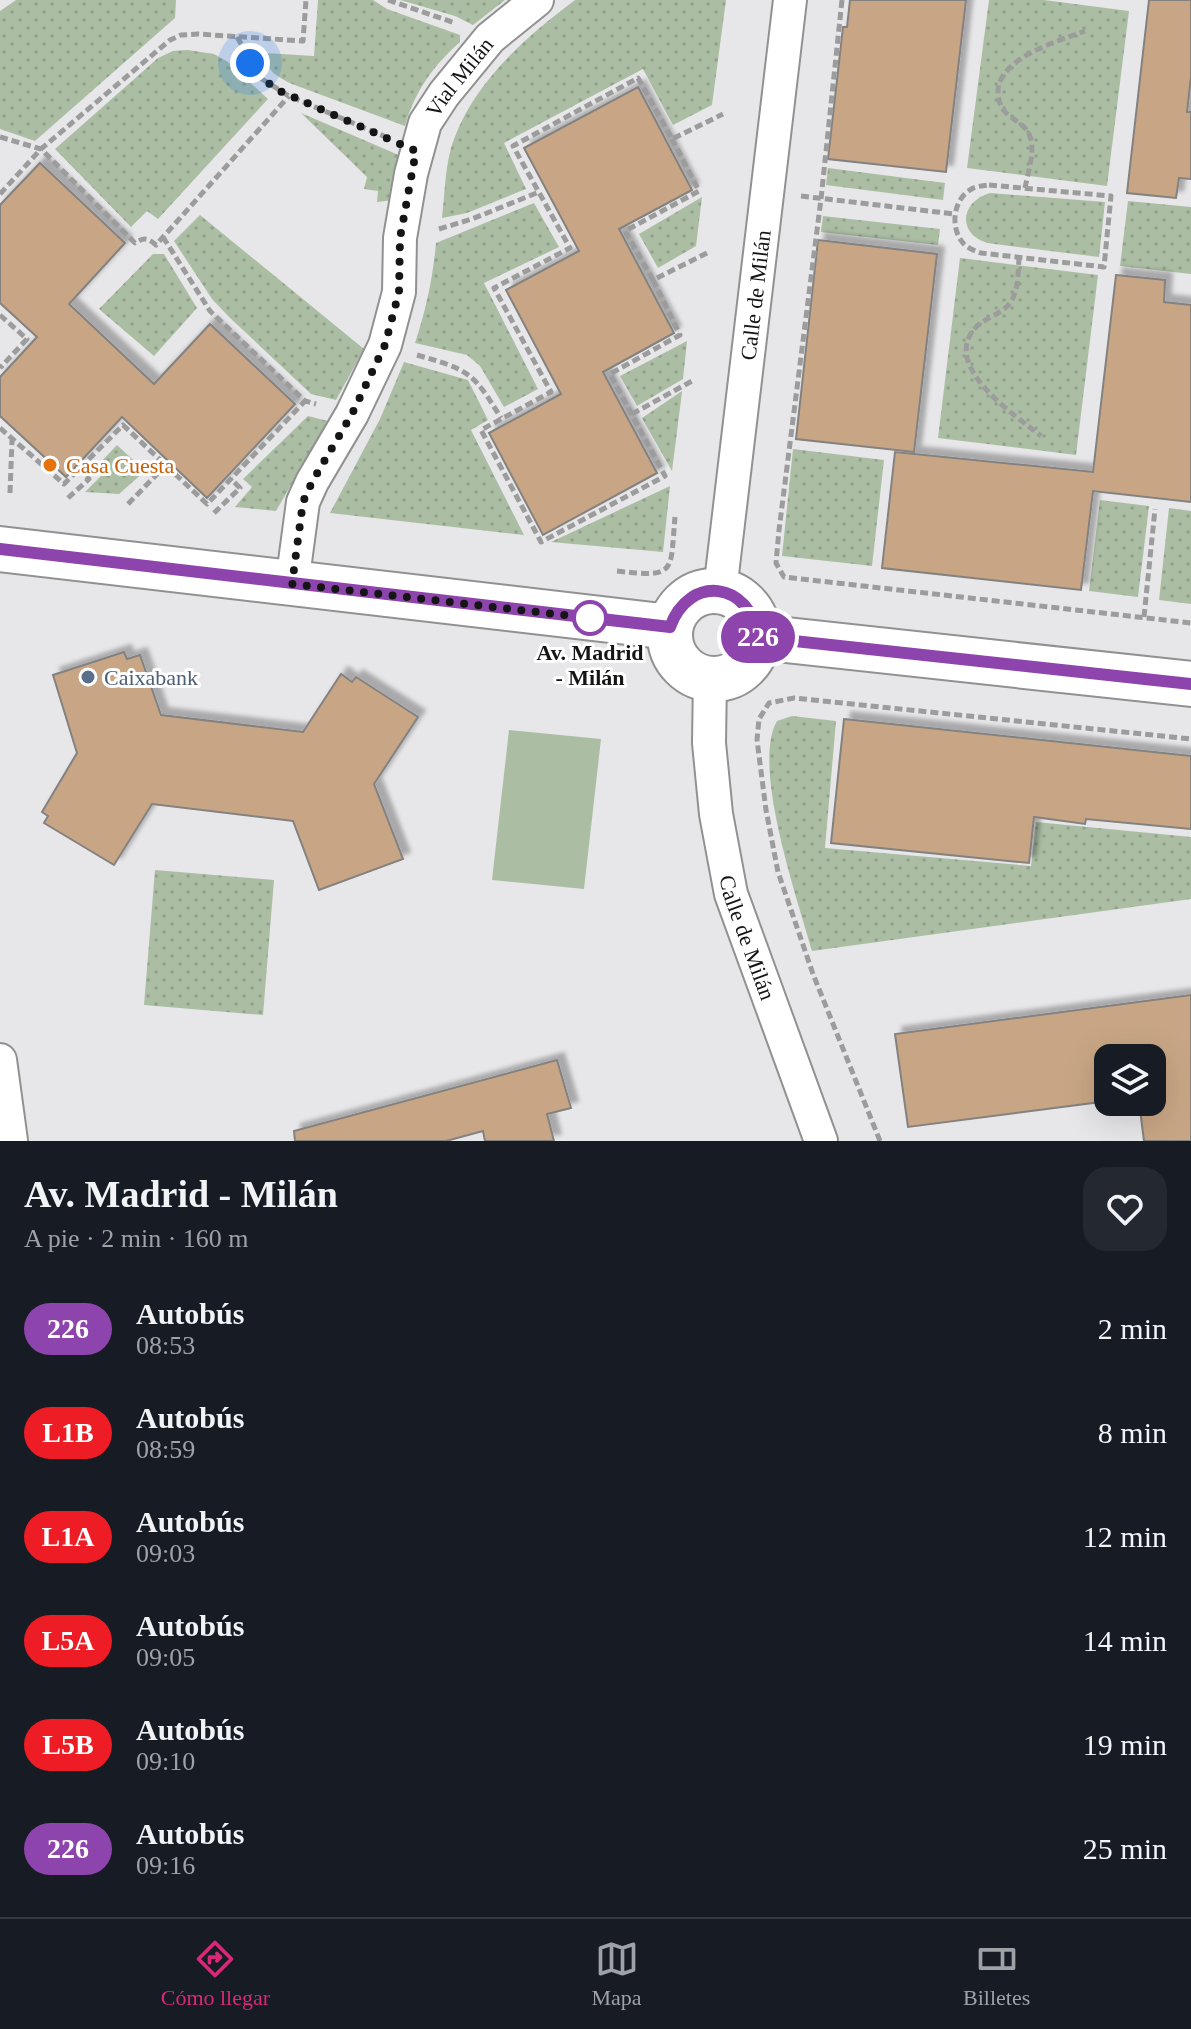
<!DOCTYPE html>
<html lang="es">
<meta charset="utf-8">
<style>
body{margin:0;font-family:"Times New Roman",serif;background:#242831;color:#f1f3f6;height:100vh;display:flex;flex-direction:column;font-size:30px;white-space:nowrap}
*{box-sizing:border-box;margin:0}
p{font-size:26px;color:#9ea1a6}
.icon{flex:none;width:44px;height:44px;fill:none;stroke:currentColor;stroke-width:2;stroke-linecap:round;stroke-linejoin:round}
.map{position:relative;height:1141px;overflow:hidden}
.drawer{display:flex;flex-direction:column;background:#171b24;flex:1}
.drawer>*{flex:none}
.badge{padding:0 16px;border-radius:26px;font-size:28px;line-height:52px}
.tools{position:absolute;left:1094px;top:1044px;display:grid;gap:16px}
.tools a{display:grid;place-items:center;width:72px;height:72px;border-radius:16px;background:#171b24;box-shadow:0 8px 32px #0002;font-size:40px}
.you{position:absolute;width:40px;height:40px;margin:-20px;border:6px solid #fff;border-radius:50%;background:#1a73e8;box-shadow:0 0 0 12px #1a73e833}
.map>.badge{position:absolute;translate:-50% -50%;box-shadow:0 0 0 4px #fff}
.round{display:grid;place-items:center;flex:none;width:84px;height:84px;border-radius:24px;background:#242831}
.headline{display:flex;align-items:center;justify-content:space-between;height:136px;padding:0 24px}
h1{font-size:38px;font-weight:600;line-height:60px}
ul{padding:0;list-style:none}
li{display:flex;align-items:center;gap:24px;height:104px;padding:0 24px}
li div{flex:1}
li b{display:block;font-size:30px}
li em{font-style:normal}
li .badge{min-width:88px;font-weight:700;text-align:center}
.tabs{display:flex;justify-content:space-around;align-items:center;height:112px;border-top:2px solid #363941;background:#171b24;font-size:22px;color:#9ea1a6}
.tabs a{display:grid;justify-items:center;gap:4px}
.tabs .active{color:#db2777}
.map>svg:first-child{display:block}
</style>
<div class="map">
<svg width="1191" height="1141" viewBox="0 0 1191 1141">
<defs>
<pattern id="grass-dots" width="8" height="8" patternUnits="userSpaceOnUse" patternTransform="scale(2)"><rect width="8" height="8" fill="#abbea4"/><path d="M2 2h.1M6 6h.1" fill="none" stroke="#92a28c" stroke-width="1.8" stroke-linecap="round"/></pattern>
<filter id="shadow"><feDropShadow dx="7" dy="-7" stdDeviation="2" flood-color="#0004"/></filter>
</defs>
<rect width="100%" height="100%" fill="#e7e7e9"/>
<!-- grass -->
<g fill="url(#grass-dots)">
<path d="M 16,0 L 176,0 L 175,18 L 35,141 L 0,129 L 0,11 Z"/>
<path d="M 318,0 L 373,0 L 387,9 L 460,35 L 460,42 C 433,66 415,91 405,126 L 292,84 C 278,77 265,71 265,53 L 314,56 Z"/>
<path d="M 400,0 L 505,0 L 473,25 L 455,16 Z"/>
<path d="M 575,0 L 726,0 L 712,105 L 673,125 L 643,69 L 504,143 L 526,189 L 467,213 L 442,218 C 445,193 445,162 454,139 C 475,81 527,36 575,0 Z"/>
<path d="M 989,0 L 1044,0 L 1129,11 L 1107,186 L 967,168 Z"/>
<path d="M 188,50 L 214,54 L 228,62 L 268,99 L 158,219 L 147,211 L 131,227 L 55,149 L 158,58 L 173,51 Z"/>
<path d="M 301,113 L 401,156 L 394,200 L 377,202 L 378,191 L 364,189 L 367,177 Z"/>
<path d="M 828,168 L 945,183 L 943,200 L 826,185 Z"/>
<path d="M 990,193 L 1105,202 L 1099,257 L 987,243 C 957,233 960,202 990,193 Z"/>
<path d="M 702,197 L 696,246 L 658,268 L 639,234 Z"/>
<path d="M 1128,201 L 1191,207 L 1191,274 L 1120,266 Z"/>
<path d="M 534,203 L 559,247 L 484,283 L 538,389 L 504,407 L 480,366 L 467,355 L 415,343 C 426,310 433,277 436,243 Z"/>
<path d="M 200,215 L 364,349 L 336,400 L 311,394 L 229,317 L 212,299 L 174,241 Z"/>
<path d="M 823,216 L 940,229 L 938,245 L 821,232 Z"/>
<path d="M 153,254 L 164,254 L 197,308 L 154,356 L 99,309 Z"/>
<path d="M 960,258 L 1098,275 L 1076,455 L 938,438 Z"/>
<path d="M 687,341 L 683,379 L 637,406 L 620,376 Z"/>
<path d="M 404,362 L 468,380 L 488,420 L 471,430 L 524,535 L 330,513 L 380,419 Z"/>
<path d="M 682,391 L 682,392 L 672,471 L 642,418 Z"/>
<path d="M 308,416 L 328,421 L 276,511 L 235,507 L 252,487 L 243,479 Z"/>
<path d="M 117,445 L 145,471 L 119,494 L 85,492 L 101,476 L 94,469 Z"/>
<path d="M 793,449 L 884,460 L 872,566 L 782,556 Z"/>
<path d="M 670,486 L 663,552 L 551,542 Z"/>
<path d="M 1100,500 L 1149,506 L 1138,597 L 1089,591 Z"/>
<path d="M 1169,508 L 1191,511 L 1191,604 L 1159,600 Z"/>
<path d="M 792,716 L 836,721 L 825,848 L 1031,866 L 1036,822 L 1191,837 L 1191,899 L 812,951 C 798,900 751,766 777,721 Z"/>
<path d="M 155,870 L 274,880 L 263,1015 L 144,1005 Z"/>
</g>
<!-- garden -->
<path fill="#abbea4" d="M 509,730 L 601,739 L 584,889 L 492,880 Z"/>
<!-- building -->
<g fill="#c8a685" stroke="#838281" stroke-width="2" filter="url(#shadow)">
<path d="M 850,0 L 966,0 L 946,172 L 828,159 L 843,27 L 847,27 Z"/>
<path d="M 1149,0 L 1191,0 L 1191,76 L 1187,112 L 1191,112 L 1191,179 L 1179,178 L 1176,198 L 1127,193 Z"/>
<path d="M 638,87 L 692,190 L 619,229 L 674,333 L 603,372 L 657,473 L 543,535 L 489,433 L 561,394 L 506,290 L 579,251 L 524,148 Z"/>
<path d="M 40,163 L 125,243 L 69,304 L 154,384 L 210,324 L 295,404 L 207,498 L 122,417 L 66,477 L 0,416 L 0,377 L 37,337 L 0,303 L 0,205 Z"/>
<path d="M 818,240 L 937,254 L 914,452 L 796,439 Z"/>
<path d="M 1116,275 L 1165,280 L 1164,302 L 1191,305 L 1191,502 L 1093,491 L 1081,590 L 882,568 L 895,452 L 1093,472 Z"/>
<path d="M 124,652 L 127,659 L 140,655 L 161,715 L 303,732 L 341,674 L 352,682 L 356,677 L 418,717 L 374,784 L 403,859 L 319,890 L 293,821 L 152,804 L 114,865 L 44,823 L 48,816 L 42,812 L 77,753 L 53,675 Z"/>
<path d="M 844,719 L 1191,756 L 1191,829 L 1086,819 L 1085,824 L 1034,817 L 1029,863 L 831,843 Z"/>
<path d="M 1191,995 L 1191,1141 L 1144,1141 L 1139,1102 L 1152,1102 L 1152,1058 L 1108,1058 L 1108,1101 L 908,1127 L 895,1034 Z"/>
<path d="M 557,1060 L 571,1108 L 547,1114 L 554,1141 L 485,1141 L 483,1131 L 446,1141 L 295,1141 L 294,1131 Z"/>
</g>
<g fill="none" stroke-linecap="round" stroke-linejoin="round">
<defs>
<g id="street">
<path id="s1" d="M 292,584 L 303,502 L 312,482 L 352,414 L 385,345 L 399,292 L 400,238 L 411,174 L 425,123 L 444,94 L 490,38 L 537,0"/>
<path id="s2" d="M 720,591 L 790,0"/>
<path id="s3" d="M 710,678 L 709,743 L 716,814 L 731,894 L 821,1141"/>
<path d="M 0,1060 L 11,1141"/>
</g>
<g id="secondary">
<path d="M 0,549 L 670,627"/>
<circle cx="714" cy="635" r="44"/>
<path d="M 758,637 L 1191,684"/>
</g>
</defs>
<!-- street casing -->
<use href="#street" stroke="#919192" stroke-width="36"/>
<!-- secondary casing -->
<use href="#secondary" stroke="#919192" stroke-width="48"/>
<!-- path -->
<g stroke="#9c9c9d" stroke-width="5" stroke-dasharray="8 4" stroke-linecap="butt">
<path d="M 388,0 L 455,23"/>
<path d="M 842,0 L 821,199 L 779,530 L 776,563 L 784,577 L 1191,623"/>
<path d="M 237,37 L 262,79 L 289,96 L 386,137"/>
<path d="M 0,137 L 41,149 L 135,243 C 144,237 148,238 156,245 L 289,96"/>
<path d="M 989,185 L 1111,196 L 1104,267 L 981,253 C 975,251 967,248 963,243 C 950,228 953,200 970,190 C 975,186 982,186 989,185 Z"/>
<path d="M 1025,188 C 1028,172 1037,147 1028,132 C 1022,122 1006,117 1001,106 C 982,62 1056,42 1085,31"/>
<path d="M 0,194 L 41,149 L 170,40 L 181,35 L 198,34 L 303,41 L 306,0"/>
<path d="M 801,196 L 954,214"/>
<path d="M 439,229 L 472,219 L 539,192"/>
<path d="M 163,237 L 210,311 L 305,401 L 316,404"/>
<path d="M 707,253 L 653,280 L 680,335 L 610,374 L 665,476 L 541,542 L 481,430 L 551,392 L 494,288 L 570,248 L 513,146 L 638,78 L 672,139 L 723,114"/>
<path d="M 1019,257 C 1018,275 1019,298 1004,309 C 995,316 985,319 977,326 C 938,365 1015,415 1041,436"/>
<path d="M 653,280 L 625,231 L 699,191 L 672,139"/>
<path d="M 0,315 L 27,339 L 0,368"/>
<path d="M 417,355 C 469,370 473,372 501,418"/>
<path d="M 632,414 L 692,381"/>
<path d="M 0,428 L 64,484 L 123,425 L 207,504 L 305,401"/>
<path d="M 10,493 L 12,440"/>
<path d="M 68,498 L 89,479 L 79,469"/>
<path d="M 128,504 L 165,466"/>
<path d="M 214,513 L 240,488 L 231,479"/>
<path d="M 617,571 C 677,578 670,573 675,517"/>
<path d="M 1144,617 L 1155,509"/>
<path d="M 880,1141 L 813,974 L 778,872 L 766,810 L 757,740 L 759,719 L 769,703 L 794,698 L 1191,739"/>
</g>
<!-- street -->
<use href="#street" stroke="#fff" stroke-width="32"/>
<!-- secondary -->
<use href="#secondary" stroke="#fff" stroke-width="44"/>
</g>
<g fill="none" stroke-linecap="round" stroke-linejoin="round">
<defs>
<path id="line" d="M 0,549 L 670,627 C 689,574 750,581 758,637 L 1191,684"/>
</defs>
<!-- line casing -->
<use href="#line" stroke="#fff" stroke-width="18"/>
<!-- line -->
<use href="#line" stroke="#8e44ad" stroke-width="12"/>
<!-- walk -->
<path stroke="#151516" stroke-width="8" stroke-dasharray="0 14.4" d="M 250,63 L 262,79 L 282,92 L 416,151 L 400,238 L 399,292 L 385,345 L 352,414 L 312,482 L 303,502 L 292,584 L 590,618"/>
</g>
<!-- markers -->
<circle fill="#e8710a" stroke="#fff" stroke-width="3" cx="50" cy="465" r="8"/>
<circle fill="#fff" stroke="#8e44ad" stroke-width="4" cx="590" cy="618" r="16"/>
<circle fill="#5c6f8a" stroke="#fff" stroke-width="3" cx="88" cy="677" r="8"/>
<g text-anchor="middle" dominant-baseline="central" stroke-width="6" stroke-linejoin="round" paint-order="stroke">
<!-- street labels -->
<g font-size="22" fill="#151516" stroke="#fff">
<text stroke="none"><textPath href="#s1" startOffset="544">Vial Milán</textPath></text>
<text stroke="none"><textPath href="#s2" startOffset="298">Calle de Milán</textPath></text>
<text stroke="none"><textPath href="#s3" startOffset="264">Calle de Milán</textPath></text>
</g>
<!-- food labels -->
<g font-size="22" fill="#c56008" stroke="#fff" text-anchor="start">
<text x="66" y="465">Casa Cuesta</text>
</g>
<!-- stop labels -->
<g font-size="22" font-weight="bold" fill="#151516" stroke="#fff">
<text x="590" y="652">Av. Madrid<tspan x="590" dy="25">- Milán</tspan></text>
</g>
<!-- service labels -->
<g font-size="22" fill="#4e5e75" stroke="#fff" text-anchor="start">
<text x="104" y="677">Caixabank</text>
</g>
</g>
</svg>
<div class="tools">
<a><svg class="icon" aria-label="layers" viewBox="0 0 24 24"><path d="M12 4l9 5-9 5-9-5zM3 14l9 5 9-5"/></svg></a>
</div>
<div class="you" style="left:250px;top:63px"></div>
<b class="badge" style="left:758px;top:637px;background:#8e44ad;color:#fff">226</b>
</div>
<section class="drawer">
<div class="headline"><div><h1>Av. Madrid - Milán</h1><p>A pie · 2 min · 160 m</p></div><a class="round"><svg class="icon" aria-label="heart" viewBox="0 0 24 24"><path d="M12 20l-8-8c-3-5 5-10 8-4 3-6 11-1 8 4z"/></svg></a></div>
<ul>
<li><span class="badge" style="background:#8e44ad;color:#fff">226</span><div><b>Autobús</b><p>08:53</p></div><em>2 min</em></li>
<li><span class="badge" style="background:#ee1c25;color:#fff">L1B</span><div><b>Autobús</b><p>08:59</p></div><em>8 min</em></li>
<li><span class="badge" style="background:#ee1c25;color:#fff">L1A</span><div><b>Autobús</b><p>09:03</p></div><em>12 min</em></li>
<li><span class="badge" style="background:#ee1c25;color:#fff">L5A</span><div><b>Autobús</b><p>09:05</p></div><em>14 min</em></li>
<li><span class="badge" style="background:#ee1c25;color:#fff">L5B</span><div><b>Autobús</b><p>09:10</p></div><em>19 min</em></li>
<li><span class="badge" style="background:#8e44ad;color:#fff">226</span><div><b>Autobús</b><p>09:16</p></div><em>25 min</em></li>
</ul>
</section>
<nav class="tabs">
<a class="active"><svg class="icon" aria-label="directions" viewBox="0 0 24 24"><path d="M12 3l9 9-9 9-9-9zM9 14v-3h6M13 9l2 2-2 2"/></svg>Cómo llegar</a>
<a><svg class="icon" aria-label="map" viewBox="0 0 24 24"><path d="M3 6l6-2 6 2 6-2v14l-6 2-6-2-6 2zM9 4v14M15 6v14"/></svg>Mapa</a>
<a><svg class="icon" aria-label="tickets" viewBox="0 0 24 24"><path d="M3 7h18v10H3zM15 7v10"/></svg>Billetes</a>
</nav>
